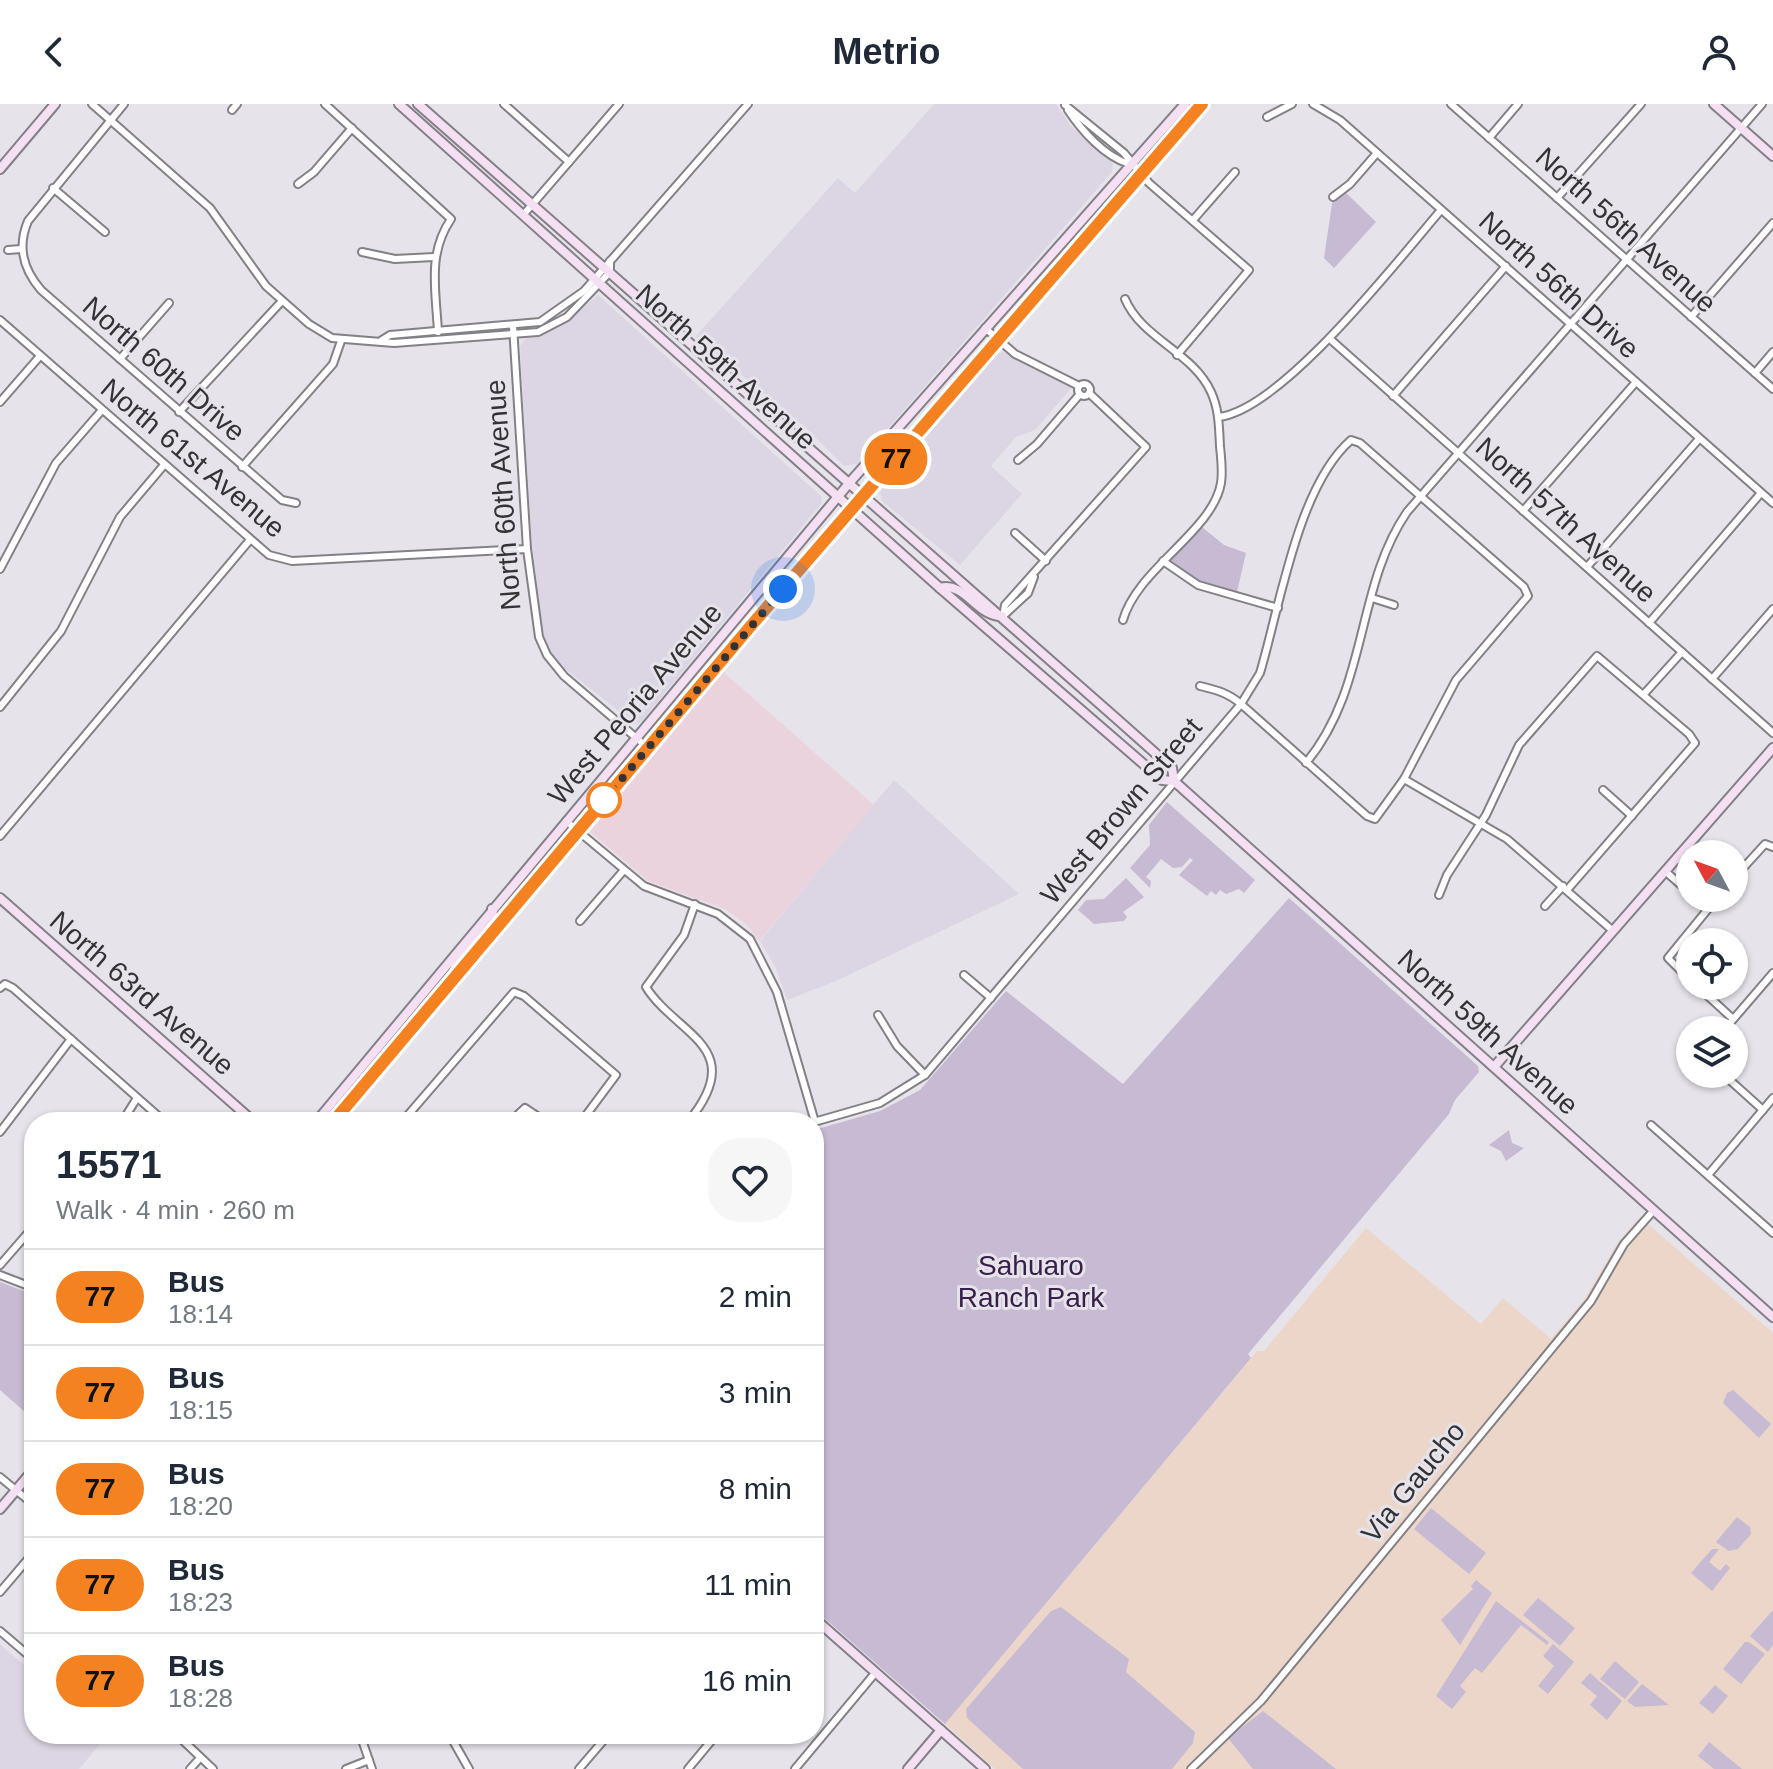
<!DOCTYPE html>
<meta charset="utf-8">
<style>
body{margin:0;font-family:Arial,sans-serif;background:#f6f6f7;color:#1f2937;height:100vh;display:flex;flex-direction:column;font-size:30px;white-space:nowrap}
*{box-sizing:border-box;margin:0}
p{font-size:26px;color:#747a83}
.icon{flex:none;width:44px;height:44px;fill:none;stroke:currentColor;stroke-width:2;stroke-linecap:round;stroke-linejoin:round}
.map{position:relative;flex:1;overflow:hidden}
.panel{position:absolute;left:24px;top:1008px;width:800px;height:632px;display:flex;flex-direction:column;background:#fff;border-radius:32px;box-shadow:0 2px 6px #0004}
.panel>*{flex:none}
.badge{padding:0 16px;border-radius:26px;font-size:28px;line-height:52px}
.needle{width:52px;rotate:311deg}
.controls{position:absolute;left:1676px;top:736px;display:grid;gap:16px}
.controls a{display:grid;place-items:center;width:72px;height:72px;border-radius:50%;background:#fff;box-shadow:0 2px 6px #0004;font-size:40px}
.you{position:absolute;width:40px;height:40px;margin:-20px;border:6px solid #fff;border-radius:50%;background:#1a73e8;box-shadow:0 0 0 12px #1a73e833}
.map>.badge{position:absolute;translate:-50% -50%;box-shadow:0 0 0 4px #fff}
.round{display:grid;place-items:center;flex:none;width:84px;height:84px;border-radius:32px;background:#f6f6f7}
.summary{display:flex;align-items:center;justify-content:space-between;height:136px;padding:0 32px}
h1{font-size:38px;font-weight:600;line-height:60px}
ul{padding:0;list-style:none}
li{display:flex;align-items:center;gap:24px;height:96px;padding:0 32px;border-top:2px solid #e0e1e3}
li div{flex:1}
li b{display:block;font-size:30px}
li em{font-style:normal}
li .badge{min-width:88px;font-weight:700;text-align:center}
header{display:flex;justify-content:space-between;align-items:center;height:104px;padding:0 32px;background:#fff;font-size:36px;font-weight:600}
.map>svg:first-child{display:block}
</style>
<header><svg class="icon" aria-label="back" viewBox="0 0 24 24"><path d="M15 5l-7 7 7 7"/></svg>Metrio<svg class="icon" aria-label="person" viewBox="0 0 24 24"><circle cx="12" cy="8" r="4"/><path d="M4 21q1-7 8-7t8 7"/></svg></header>
<div class="map">
<svg width="1773" height="1665" viewBox="0 0 1773 1665">
<rect width="100%" height="100%" fill="#e6e3ea"/>
<!-- built -->
<g fill="#dcd6e4">
<path d="M 934,0 L 1056,0 L 1071,22 L 1113,59 L 1112,68 L 857,360 L 844,362 L 805,323 L 695,233 L 838,74 L 855,89 Z"/>
<path d="M 598,191 L 822,393 L 821,400 L 640,619 L 635,620 L 559,560 L 545,539 L 535,495 L 520,242 L 526,234 L 567,218 Z"/>
<path d="M 1003,248 L 1072,283 L 1035,326 L 1016,333 L 991,362 L 1022,390 L 960,461 L 882,397 L 880,388 L 997,249 Z"/>
<path d="M 894,676 L 1019,790 L 836,877 L 787,896 L 776,864 L 760,837 Z"/>
<path d="M 0,1540 L 34,1570 L 34,1630 L 102,1630 L 106,1633 L 79,1665 L 0,1665 Z"/>
</g>
<!-- education -->
<path fill="#ecd6c9" d="M 1640,1113 L 1773,1229 L 1773,1665 L 995,1665 L 945,1620 L 1257,1247 L 1264,1247 L 1366,1124 L 1481,1220 L 1503,1194 L 1551,1235 L 1584,1196 L 1618,1138 Z"/>
<!-- medical -->
<path fill="#ebd3de" d="M 720,565 L 874,701 L 759,837 L 747,821 L 725,805 L 648,777 L 588,726 L 588,720 Z"/>
<!-- green -->
<g fill="#c6bbd3">
<path d="M 1343,86 L 1376,118 L 1334,164 L 1324,154 L 1333,93 Z"/>
<path d="M 1197,419 L 1224,441 L 1246,449 L 1236,492 L 1198,481 L 1163,457 Z"/>
<path d="M 1167,698 L 1255,776 L 1244,789 L 1239,785 L 1226,790 L 1220,786 L 1216,791 L 1211,787 L 1207,792 L 1179,771 L 1193,756 L 1190,754 L 1182,763 L 1173,764 L 1161,755 L 1146,773 L 1151,777 L 1150,784 L 1130,764 L 1150,741 L 1149,721 Z"/>
<path d="M 1126,774 L 1144,793 L 1123,808 L 1127,813 L 1124,817 L 1094,820 L 1078,806 L 1086,796 L 1104,795 Z"/>
<path d="M 1289,794 L 1478,962 L 1479,968 L 1455,996 L 1449,1010 L 1248,1250 L 1251,1254 L 945,1620 L 814,1505 L 814,1026 L 880,1007 L 920,986 L 1006,887 L 1123,980 Z"/>
<path d="M 1509,1026 L 1512,1039 L 1524,1044 L 1506,1057 L 1501,1047 L 1489,1041 Z"/>
<path d="M 0,1178 L 34,1191 L 34,1316 L 0,1286 Z"/>
<path d="M 1733,1286 L 1771,1320 L 1759,1334 L 1723,1299 L 1727,1289 Z"/>
<path d="M 1431,1404 L 1486,1449 L 1469,1470 L 1414,1425 Z"/>
<path d="M 1737,1413 L 1750,1423 L 1751,1430 L 1738,1445 L 1729,1447 L 1716,1438 Z"/>
<path d="M 1712,1445 L 1719,1445 L 1709,1458 L 1720,1467 L 1726,1460 L 1730,1464 L 1712,1487 L 1691,1469 Z"/>
<path d="M 1476,1476 L 1492,1489 L 1460,1541 L 1441,1516 L 1473,1485 L 1471,1482 Z"/>
<path d="M 1538,1494 L 1575,1524 L 1560,1542 L 1523,1511 Z"/>
<path d="M 1496,1497 L 1549,1538 L 1547,1541 L 1521,1521 L 1482,1569 L 1475,1564 L 1460,1582 L 1466,1588 L 1452,1605 L 1436,1592 Z"/>
<path d="M 1061,1503 L 1129,1555 L 1126,1568 L 1195,1628 L 1193,1639 L 1172,1665 L 1023,1665 L 967,1614 L 966,1605 L 1051,1507 Z"/>
<path d="M 1773,1506 L 1773,1541 L 1768,1548 L 1750,1532 Z"/>
<path d="M 1745,1538 L 1749,1538 L 1765,1550 L 1741,1580 L 1723,1565 Z"/>
<path d="M 1553,1540 L 1574,1558 L 1548,1590 L 1538,1582 L 1554,1562 L 1543,1552 Z"/>
<path d="M 1615,1557 L 1639,1578 L 1625,1595 L 1600,1575 Z"/>
<path d="M 1590,1569 L 1622,1597 L 1607,1616 L 1590,1601 L 1597,1592 L 1581,1579 Z"/>
<path d="M 1642,1580 L 1669,1601 L 1635,1603 L 1627,1597 Z"/>
<path d="M 1715,1581 L 1728,1592 L 1713,1610 L 1699,1599 Z"/>
<path d="M 1263,1607 L 1336,1665 L 1253,1665 L 1228,1634 Z"/>
<path d="M 1709,1638 L 1742,1665 L 1714,1665 L 1698,1652 Z"/>
</g>
<g fill="none" stroke-linecap="round" stroke-linejoin="round">
<defs>
<g id="street">
<path d="M 92,0 L 210,104 L 266,182 L 309,220 L 332,234 L 394,239 L 538,228 L 567,213 L 610,168 L 610,157"/>
<path d="M 124,0 L 28,117 C 17,143 23,165 41,186 L 282,396 L 296,399"/>
<path d="M 325,0 L 451,115 C 427,150 436,187 438,228"/>
<path d="M 504,0 L 569,58"/>
<path d="M 1313,0 L 1340,16 L 1773,399"/>
<path d="M 1451,0 L 1773,285"/>
<path d="M 1065,1 L 1124,49 L 1149,79 L 1249,166 L 1177,251"/>
<path d="M 232,6 L 237,0"/>
<path d="M 1068,6 C 1082,27 1104,52 1129,60"/>
<path d="M 1267,13 L 1292,0"/>
<path d="M 1489,34 L 1518,0"/>
<path d="M 298,80 L 314,68 L 352,24"/>
<path d="M 53,84 L 105,128"/>
<path d="M 1333,93 L 1350,80 L 1377,49"/>
<path d="M 1557,94 L 1641,0"/>
<path d="M 524,110 L 619,0"/>
<path d="M 1193,116 L 1235,68"/>
<path d="M 8,146 L 21,145"/>
<path d="M 362,148 L 395,155 L 434,153"/>
<path d="M 1691,213 L 1773,119"/>
<path d="M 0,216 L 269,451 L 292,457 L 527,445"/>
<path d="M 513,222 L 527,445 L 539,533 L 547,551 L 564,572 L 648,644"/>
<path d="M 985,224 L 1015,250 L 1079,282"/>
<path d="M 1330,235 L 1773,629"/>
<path d="M 382,236 L 390,231 L 540,218 L 584,187 L 748,0"/>
<path d="M 120,255 L 169,199"/>
<path d="M 1755,269 L 1773,248"/>
<circle cx="1084" cy="286" r="6"/>
<path d="M 1393,292 L 1506,162"/>
<path d="M 0,298 L 40,252"/>
<path d="M 179,308 L 282,197"/>
<path d="M 1218,313 C 1281,307 1398,156 1441,106"/>
<path d="M 1018,356 L 1037,340 L 1080,290"/>
<path d="M 242,363 L 333,260 L 341,237"/>
<path d="M 1523,407 L 1636,278"/>
<path d="M 1015,429 L 1046,457"/>
<path d="M 1163,457 L 1198,481 L 1278,504"/>
<path d="M 1587,463 L 1699,335"/>
<path d="M 0,465 L 56,359 L 102,306"/>
<path d="M 1372,494 L 1394,501"/>
<path d="M 1003,512 L 1005,501 L 1146,343 L 1089,289"/>
<path d="M 1003,512 L 1028,489 L 1034,473"/>
<path d="M 1123,516 C 1137,465 1213,427 1221,379 C 1223,367 1221,354 1220,342 C 1219,323 1219,305 1211,288 C 1193,248 1142,235 1125,195"/>
<path d="M 1649,519 L 1761,389"/>
<path d="M 1712,575 L 1773,505"/>
<path d="M 1644,590 L 1682,548"/>
<path d="M 0,603 L 61,527 L 120,413 L 164,361"/>
<path d="M 1306,659 C 1369,583 1355,484 1407,408 L 1762,0"/>
<path d="M 1404,675 L 1507,735 L 1612,826"/>
<path d="M 1603,686 L 1632,712"/>
<path d="M 566,717 L 644,782 L 718,810 L 750,835 L 777,888 L 815,1018"/>
<path d="M 0,732 L 249,437"/>
<path d="M 1665,767 L 1690,789"/>
<path d="M 1734,774 L 1765,740 L 1773,743"/>
<path d="M 1439,791 L 1447,771 L 1486,711 L 1519,641 L 1597,552 L 1689,630 L 1695,639 L 1567,786"/>
<path d="M 1696,794 L 1708,804"/>
<path d="M 1545,802 L 1563,782"/>
<path d="M 580,817 L 624,766"/>
<path d="M 964,871 L 991,894"/>
<path d="M 1690,876 L 1668,854 L 1717,794"/>
<path d="M 1697,882 L 1733,915"/>
<path d="M 0,884 L 5,880 L 13,884 L 165,1018"/>
<path d="M 878,911 L 897,942 L 925,971"/>
<path d="M 1724,926 L 1773,869"/>
<path d="M 1723,970 L 1763,1006"/>
<path d="M 122,1018 L 137,994"/>
<path d="M 234,1018 L 242,1008"/>
<path d="M 402,1018 L 514,888 L 524,892 L 616,971 L 581,1018"/>
<path d="M 510,1018 L 525,1004 L 546,1018"/>
<path d="M 688,1018 C 750,943 676,931 646,883 L 684,831 L 695,800"/>
<path d="M 814,1018 L 880,999 L 925,971 L 1241,600 L 1260,569 C 1280,502 1298,382 1351,336 L 1360,339 L 1524,483 L 1528,492 L 1456,576 L 1404,675 L 1375,715 L 1367,712 L 1241,600 C 1228,589 1217,586 1200,582"/>
<path d="M 1651,1021 L 1773,1129"/>
<path d="M 0,1028 L 71,935"/>
<path d="M 1708,1071 L 1773,994"/>
<path d="M 0,1161 L 34,1122"/>
<path d="M 0,1171 L 34,1184"/>
<path d="M 0,1373 L 34,1401"/>
<path d="M 0,1488 L 34,1448"/>
<path d="M 0,1527 L 34,1556"/>
<path d="M 176,1630 L 213,1665"/>
<path d="M 360,1630 L 372,1665"/>
<path d="M 461,1630 L 452,1635 L 469,1665"/>
<path d="M 190,1665 L 200,1654"/>
<path d="M 346,1665 L 369,1656"/>
<path d="M 579,1665 L 609,1630"/>
<path d="M 688,1665 L 717,1630"/>
<path d="M 795,1665 L 876,1568"/>
<path d="M 1191,1665 L 1261,1597 L 1591,1197 L 1624,1140 L 1654,1106"/>
</g>
<g id="secondary">
<path d="M 399,0 L 940,484 L 1162,676 L 1174,677 L 1773,1213"/>
<path d="M 418,0 L 1118,616 L 1172,664 L 1174,677"/>
<path d="M 1714,0 L 1773,52"/>
<path d="M 0,65 L 55,0"/>
<path d="M 940,484 C 965,477 977,513 1002,512"/>
<path d="M 0,794 L 254,1018"/>
<path d="M 450,875 L 456,861 L 494,817 L 492,805"/>
<path d="M 1494,963 L 1773,644"/>
<path d="M 316,1018 L 851,377 L 1185,0"/>
<path d="M 333,1018 L 749,524 L 1202,0"/>
<path d="M 0,1405 L 34,1365"/>
<path d="M 814,1514 L 985,1665"/>
<path d="M 908,1665 L 941,1626"/>
</g>
</defs>
<!-- street casing -->
<use href="#street" stroke="#838086" stroke-width="10"/>
<!-- secondary casing -->
<use href="#secondary" stroke="#838086" stroke-width="12"/>
<!-- street -->
<use href="#street" stroke="#fff" stroke-width="6"/>
<!-- secondary -->
<use href="#secondary" stroke="#f4dff3" stroke-width="8"/>
</g>
<g fill="none" stroke-linecap="round" stroke-linejoin="round">
<defs>
<path id="line" d="M 333,1018 L 749,524 L 1202,0"/>
</defs>
<!-- line casing -->
<use href="#line" stroke="#fff" stroke-width="18"/>
<!-- line -->
<use href="#line" stroke="#f58220" stroke-width="12"/>
<!-- walk -->
<path stroke="#333235" stroke-width="8" stroke-dasharray="0 14.4" d="M 604,696 L 783,485"/>
</g>
<!-- markers -->
<circle fill="#fff" stroke="#f58220" stroke-width="4" cx="604" cy="696" r="16"/>
<g text-anchor="middle" dominant-baseline="central" stroke-width="6" stroke-linejoin="round" paint-order="stroke">
<!-- street labels -->
<g font-size="28" fill="#333235" stroke="#e6e3ea">
<text transform="translate(1626 126) rotate(42)">North 56th Avenue</text>
<text transform="translate(1559 181) rotate(42)">North 56th Drive</text>
<text transform="translate(726 263) rotate(42)">North 59th Avenue</text>
<text transform="translate(164 265) rotate(41)">North 60th Drive</text>
<text transform="translate(193 354) rotate(40)">North 61st Avenue</text>
<text transform="translate(503 391) rotate(-94)">North 60th Avenue</text>
<text transform="translate(1566 416) rotate(42)">North 57th Avenue</text>
<text transform="translate(635 600) rotate(-50)">West Peoria Avenue</text>
<text transform="translate(1121 707) rotate(-50)">West Brown Street</text>
<text transform="translate(142 889) rotate(41)">North 63rd Avenue</text>
<text transform="translate(1488 928) rotate(42)">North 59th Avenue</text>
<text transform="translate(1413 1378) rotate(-51)">Via Gaucho</text>
</g>
<!-- park labels -->
<g font-size="28" fill="#38204d" stroke="#e6e3ea">
<text x="1031" y="1161">Sahuaro<tspan x="1031" dy="32">Ranch Park</tspan></text>
</g>
</g>
</svg>
<div class="controls">
<a><svg class="needle" viewBox="-14 -14 28 28"><path d="M0-13l5 13h-10z" fill="#e53935"/><path d="M0 13l5-13h-10z" fill="#747a83"/></svg></a>
<a><svg class="icon" aria-label="locate" viewBox="0 0 24 24"><circle cx="12" cy="12" r="6"/><path d="M12 2v4M12 18v4M2 12h4M18 12h4"/></svg></a>
<a><svg class="icon" aria-label="layers" viewBox="0 0 24 24"><path d="M12 4l9 5-9 5-9-5zM3 14l9 5 9-5"/></svg></a>
</div>
<div class="you" style="left:783px;top:485px"></div>
<b class="badge" style="left:896px;top:355px;background:#f58220;color:#111">77</b>
<section class="panel">
<div class="summary"><div><h1>15571</h1><p>Walk · 4 min · 260 m</p></div><a class="round"><svg class="icon" aria-label="heart" viewBox="0 0 24 24"><path d="M12 20l-8-8c-3-5 5-10 8-4 3-6 11-1 8 4z"/></svg></a></div>
<ul>
<li><span class="badge" style="background:#f58220;color:#111">77</span><div><b>Bus</b><p>18:14</p></div><em>2 min</em></li>
<li><span class="badge" style="background:#f58220;color:#111">77</span><div><b>Bus</b><p>18:15</p></div><em>3 min</em></li>
<li><span class="badge" style="background:#f58220;color:#111">77</span><div><b>Bus</b><p>18:20</p></div><em>8 min</em></li>
<li><span class="badge" style="background:#f58220;color:#111">77</span><div><b>Bus</b><p>18:23</p></div><em>11 min</em></li>
<li><span class="badge" style="background:#f58220;color:#111">77</span><div><b>Bus</b><p>18:28</p></div><em>16 min</em></li>
</ul>
</section>
</div>
